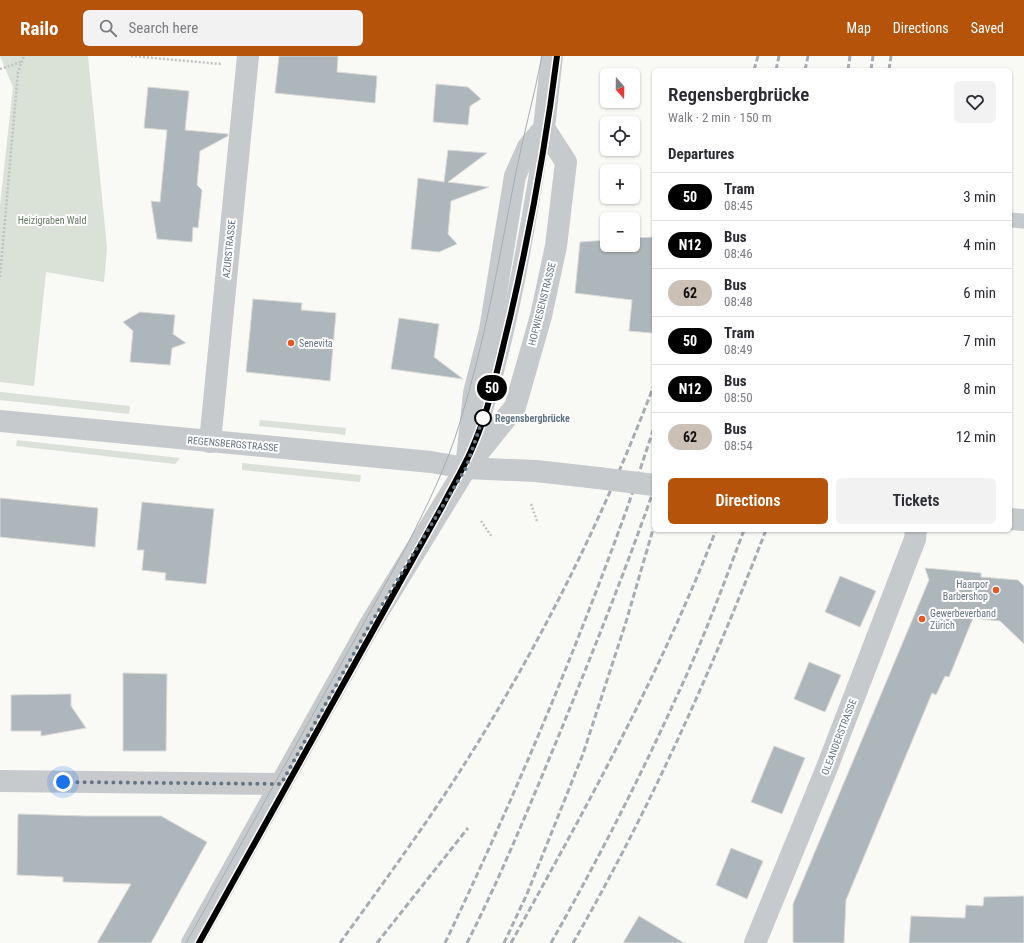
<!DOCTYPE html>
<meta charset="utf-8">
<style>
body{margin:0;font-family:"Roboto Condensed",sans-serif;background:#f2f2f3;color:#2b2b33;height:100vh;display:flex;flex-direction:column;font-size:15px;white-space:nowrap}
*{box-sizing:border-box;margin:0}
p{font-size:13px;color:#7c7c81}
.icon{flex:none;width:22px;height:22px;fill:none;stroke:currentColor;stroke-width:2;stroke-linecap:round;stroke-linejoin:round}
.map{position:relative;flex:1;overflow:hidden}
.side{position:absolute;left:652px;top:12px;width:360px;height:464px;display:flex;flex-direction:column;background:#fff;border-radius:6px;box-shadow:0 1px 3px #0004}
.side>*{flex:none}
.badge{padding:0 8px;border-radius:13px;font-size:14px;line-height:26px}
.needle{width:26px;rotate:160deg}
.tools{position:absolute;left:600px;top:12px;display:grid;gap:8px}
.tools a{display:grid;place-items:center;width:40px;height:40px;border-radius:6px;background:#fff;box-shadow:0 1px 3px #0004;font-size:20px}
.you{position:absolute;width:20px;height:20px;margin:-10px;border:3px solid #fff;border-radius:50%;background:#1a73e8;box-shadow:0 0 0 6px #1a73e833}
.map>.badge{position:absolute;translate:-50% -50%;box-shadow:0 0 0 2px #fff}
h2{padding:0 16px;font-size:15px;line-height:36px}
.round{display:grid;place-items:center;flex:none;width:42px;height:42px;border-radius:6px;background:#f2f2f3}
.headline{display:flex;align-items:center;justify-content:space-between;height:68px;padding:0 16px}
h1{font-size:19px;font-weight:600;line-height:30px}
.action{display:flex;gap:8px;margin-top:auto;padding:8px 16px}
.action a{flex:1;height:46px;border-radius:6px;background:#b45309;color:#fff;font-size:16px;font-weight:600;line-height:46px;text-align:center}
.action a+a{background:#f2f2f3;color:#2b2b33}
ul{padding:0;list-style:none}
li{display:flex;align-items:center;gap:12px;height:48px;padding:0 16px;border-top:1px solid #e1e1e2}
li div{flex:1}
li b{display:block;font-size:15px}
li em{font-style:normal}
li .badge{min-width:44px;font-weight:700;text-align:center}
header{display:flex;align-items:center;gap:24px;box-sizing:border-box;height:56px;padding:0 20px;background:#b45309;color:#fff}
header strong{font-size:19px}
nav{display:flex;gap:22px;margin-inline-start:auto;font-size:14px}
.search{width:280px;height:36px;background:#f2f2f3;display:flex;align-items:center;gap:10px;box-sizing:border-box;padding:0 14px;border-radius:6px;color:#7c7c81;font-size:15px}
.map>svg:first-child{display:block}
</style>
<header>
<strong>Railo</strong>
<div class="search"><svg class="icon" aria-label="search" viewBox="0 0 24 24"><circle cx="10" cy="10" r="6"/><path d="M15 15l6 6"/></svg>Search here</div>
<nav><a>Map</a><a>Directions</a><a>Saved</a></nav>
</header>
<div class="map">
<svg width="1024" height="887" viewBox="0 0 1024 887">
<rect width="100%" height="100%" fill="#f9f9f6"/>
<!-- green -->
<g fill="#dae1d7">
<path d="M 0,0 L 88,0 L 107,192 L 104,226 L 46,216 L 34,330 L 0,326 L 0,149 L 13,31 Z"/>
<path d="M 0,336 L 130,350 L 129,358 L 0,344 Z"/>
<path d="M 260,364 L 346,372 L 345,379 L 338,378 L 259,370 Z"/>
<path d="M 17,384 L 25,385 L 180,402 L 175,408 L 16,390 Z"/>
<path d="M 242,407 L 361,419 L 360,426 L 242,414 Z"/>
</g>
<!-- building -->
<g fill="#adb6bb" stroke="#dadbd8">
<path d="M 279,0 L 338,0 L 337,16 L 377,20 L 375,47 L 275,37 Z"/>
<path d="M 436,28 L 468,31 L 481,43 L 470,50 L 468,69 L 433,66 Z"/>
<path d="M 148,31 L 189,35 L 185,74 L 228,78 L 228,80 L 200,95 L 197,129 L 202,134 L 198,172 L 193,171 L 192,186 L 157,183 L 151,145 L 160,146 L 167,74 L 144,72 Z"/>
<path d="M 448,94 L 487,97 L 448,126 L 489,131 L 451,145 L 448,178 L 457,188 L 439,196 L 411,193 L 418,122 L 444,126 Z"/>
<path d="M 654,181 L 654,258 L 652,277 L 629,275 L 632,244 L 575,237 L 580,186 L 607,184 L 607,189 L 633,189 L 633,182 Z"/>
<path d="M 253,243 L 302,247 L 301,254 L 336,257 L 330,325 L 246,316 Z"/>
<path d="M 140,256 L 175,259 L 173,278 L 186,287 L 172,292 L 170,309 L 130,306 L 133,275 L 123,266 Z"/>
<path d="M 399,262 L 439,268 L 434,301 L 463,323 L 391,313 Z"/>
<path d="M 0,442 L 98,452 L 95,491 L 0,481 Z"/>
<path d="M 142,446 L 214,453 L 206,528 L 165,524 L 166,517 L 142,514 L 144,494 L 137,494 Z"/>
<path d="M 925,512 L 981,517 L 981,521 L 1018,524 L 1024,530 L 1024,588 L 1000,565 L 973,562 L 949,621 L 945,620 L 936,639 L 932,637 L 846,844 L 844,887 L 793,887 L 793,848 L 929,524 Z"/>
<path d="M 840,520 L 876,535 L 860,571 L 825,556 Z"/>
<path d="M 809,606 L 841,619 L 825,656 L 794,643 Z"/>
<path d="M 123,617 L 167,618 L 166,695 L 123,695 Z"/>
<path d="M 71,638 L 71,650 L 86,672 L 41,680 L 41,675 L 11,675 L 11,639 Z"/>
<path d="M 774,690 L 805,702 L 782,758 L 751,746 Z"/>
<path d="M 18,758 L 85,760 L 161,760 L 207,786 L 151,887 L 97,887 L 131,828 L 63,826 L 63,821 L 17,819 Z"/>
<path d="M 731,792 L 763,805 L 747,843 L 716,829 Z"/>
<path d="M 1024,840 L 1024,887 L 909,887 L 911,860 L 965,862 L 966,849 L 983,850 L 984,841 Z"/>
<path d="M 639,860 L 684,887 L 623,887 Z"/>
</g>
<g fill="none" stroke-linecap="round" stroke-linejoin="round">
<!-- path -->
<g stroke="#c0c2c4" stroke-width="2.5" stroke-dasharray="2 2" stroke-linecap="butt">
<path d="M 131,0 L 221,8"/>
<path d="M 0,13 L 21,6"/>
<path d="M 0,221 L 18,16 L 24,0"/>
<path d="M 531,448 L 537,465"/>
<path d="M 481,465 L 492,481"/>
</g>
<!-- service -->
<g stroke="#c6cacd" stroke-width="15">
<path d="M 1010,164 L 1024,165"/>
<path d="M 476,384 C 510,283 527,177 544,72"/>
</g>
<!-- minor -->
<g stroke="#c6cacd" stroke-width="22">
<path d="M 0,365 L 431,406 L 466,412"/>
<path d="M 210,386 L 248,0"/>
<path d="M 0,725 L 281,728"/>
<path d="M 755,887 L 826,714 L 915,483 L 916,474"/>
</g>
<!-- tertiary -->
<g stroke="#c6cacd" stroke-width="22">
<path d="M 466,412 L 474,337 L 490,274 L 515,120 L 528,91 L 544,72 L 552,0"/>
<path d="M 466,412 L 536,415 L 598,422"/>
<path d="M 1010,463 L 1024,464"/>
<path d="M 192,887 L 368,572 L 466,412 L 515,351 L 541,260 L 556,190 L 566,106 L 544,72"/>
</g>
<!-- tram -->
<g stroke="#a6adb2" stroke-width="1">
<path d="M 186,887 L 405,493 C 426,452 447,410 460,366 C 485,286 499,203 515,121 C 523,80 534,41 542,0"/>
<path d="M 199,887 L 443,449 C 453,431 463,413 471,395 C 490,353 499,306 510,262 C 530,176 546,88 557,0"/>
</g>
<!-- rail -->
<g stroke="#a6adb2" stroke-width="3" stroke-dasharray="6 3" stroke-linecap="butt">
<path d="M 754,14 L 758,0"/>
<path d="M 776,14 L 779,0"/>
<path d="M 805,14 L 808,0"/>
<path d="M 848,14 L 850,0"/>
<path d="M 871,14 L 873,0"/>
<path d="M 889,14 L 891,0"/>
<path d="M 340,887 C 378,834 417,781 453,726 C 534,601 601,468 654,329"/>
<path d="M 377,887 L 468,772"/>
<path d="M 445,887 C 512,747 572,604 625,458 C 635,430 644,401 654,372"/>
<path d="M 467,887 C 501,820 530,749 559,679 C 592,598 625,516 654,433"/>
<path d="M 504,887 L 527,838 L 583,698 L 626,566 L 654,470"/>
<path d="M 511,887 C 586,752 660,618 716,474"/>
<path d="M 551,887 C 596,807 638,726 676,642 C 702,587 723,530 744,474"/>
<path d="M 573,887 C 649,755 711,616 766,474"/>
</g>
<!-- tertiary-bridge -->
<path stroke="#c6cacd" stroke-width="22" d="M 598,422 L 654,429"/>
</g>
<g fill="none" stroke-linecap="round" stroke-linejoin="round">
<defs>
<path id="line" d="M 199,887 L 443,449 C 452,431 463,413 471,395 C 490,353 499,306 510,262 C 530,175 546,88 557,0"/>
</defs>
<!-- line casing -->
<use href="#line" stroke="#fff" stroke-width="9"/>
<!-- line -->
<use href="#line" stroke="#000" stroke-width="6"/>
<!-- walk -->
<path stroke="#637482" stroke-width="4" stroke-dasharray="0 7.2" d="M 63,726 L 281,728 L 368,572 L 466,412 L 485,356 L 483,362"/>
</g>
<!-- markers -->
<g fill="#e95626" stroke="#fff" stroke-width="1.5">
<circle cx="291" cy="287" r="4"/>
<circle cx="996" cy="534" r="4"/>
<circle cx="922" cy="563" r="4"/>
</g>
<circle fill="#fff" stroke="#000" stroke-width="2" cx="483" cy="362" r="8"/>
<g text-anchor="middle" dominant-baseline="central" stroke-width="4" stroke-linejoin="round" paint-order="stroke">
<!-- park labels -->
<g font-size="10" fill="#667a62" stroke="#fff">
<text x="52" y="164">Heizigraben Wald</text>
</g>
<!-- street labels -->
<g font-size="10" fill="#637482" stroke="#fff">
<text transform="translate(229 193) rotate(-84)">AZURSTRASSE</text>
<text transform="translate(542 248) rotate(-76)">HOFWIESENSTRASSE</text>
<text transform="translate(233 388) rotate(5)">REGENSBERGSTRASSE</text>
<text transform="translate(839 681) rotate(-69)">OLEANDERSTRASSE</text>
</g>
<!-- poi labels -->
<g font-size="10" fill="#637482" stroke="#fff" text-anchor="start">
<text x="299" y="287">Senevita</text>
<text x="988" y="528" text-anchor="end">Haarpor<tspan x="988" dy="12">Barbershop</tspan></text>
<text x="930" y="557">Gewerbeverband<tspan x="930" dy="12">Zürich</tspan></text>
</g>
<!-- stop labels -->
<g font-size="10" font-weight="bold" fill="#637482" stroke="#fff" text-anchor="start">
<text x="495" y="362">Regensbergbrücke</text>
</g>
</g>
</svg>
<div class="tools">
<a><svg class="needle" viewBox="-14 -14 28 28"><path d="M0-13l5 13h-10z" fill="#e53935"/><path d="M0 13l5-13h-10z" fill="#7c7c81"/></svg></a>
<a><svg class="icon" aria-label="locate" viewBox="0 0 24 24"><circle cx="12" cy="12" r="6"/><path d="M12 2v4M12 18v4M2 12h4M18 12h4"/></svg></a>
<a>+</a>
<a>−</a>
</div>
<div class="you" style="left:63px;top:726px"></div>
<b class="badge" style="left:492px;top:332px;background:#000;color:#fff">50</b>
<section class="side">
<div class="headline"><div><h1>Regensbergbrücke</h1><p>Walk · 2 min · 150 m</p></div><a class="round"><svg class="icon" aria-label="heart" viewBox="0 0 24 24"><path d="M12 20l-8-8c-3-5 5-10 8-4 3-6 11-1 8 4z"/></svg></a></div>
<h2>Departures</h2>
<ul>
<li><span class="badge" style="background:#000;color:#fff">50</span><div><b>Tram</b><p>08:45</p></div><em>3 min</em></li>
<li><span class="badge" style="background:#000;color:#fff">N12</span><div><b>Bus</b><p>08:46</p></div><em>4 min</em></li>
<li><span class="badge" style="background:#cac0b6;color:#111">62</span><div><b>Bus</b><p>08:48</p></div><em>6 min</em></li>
<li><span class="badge" style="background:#000;color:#fff">50</span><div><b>Tram</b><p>08:49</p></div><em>7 min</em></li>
<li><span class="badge" style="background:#000;color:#fff">N12</span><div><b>Bus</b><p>08:50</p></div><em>8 min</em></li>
<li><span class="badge" style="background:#cac0b6;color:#111">62</span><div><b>Bus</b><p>08:54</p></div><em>12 min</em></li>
</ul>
<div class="action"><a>Directions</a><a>Tickets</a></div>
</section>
</div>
